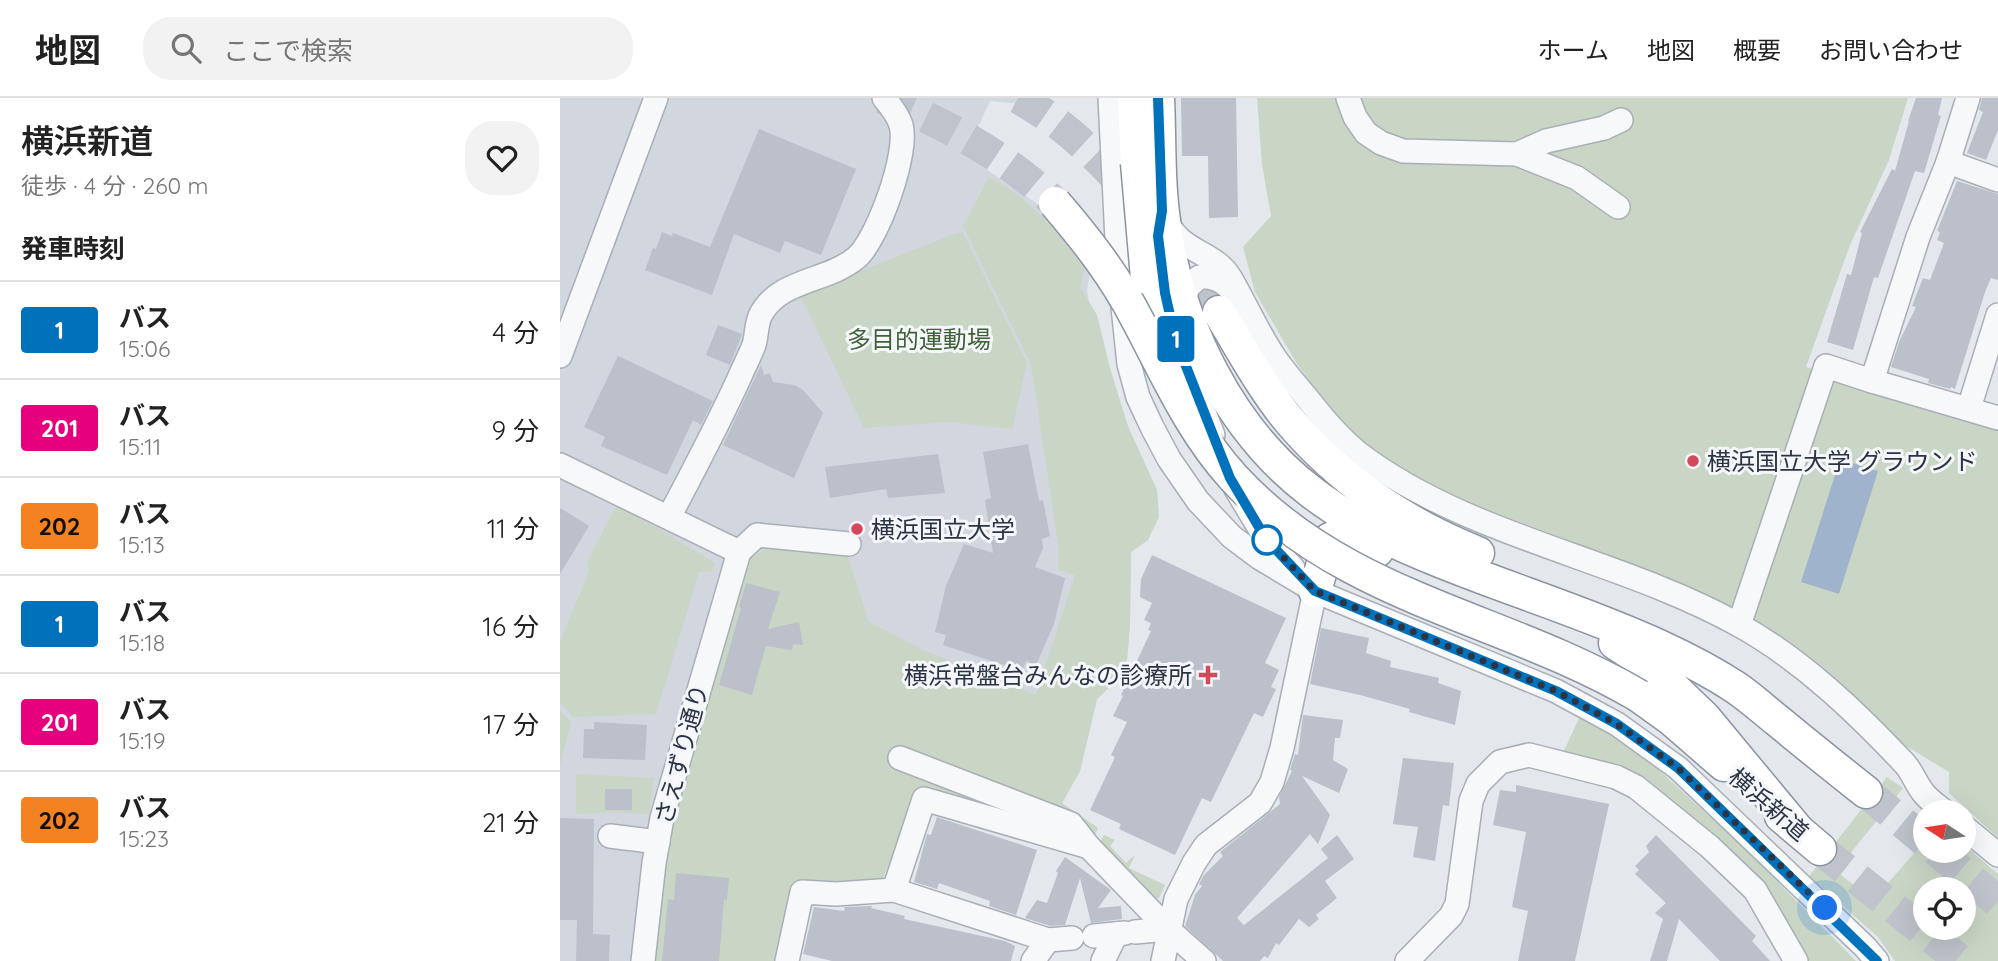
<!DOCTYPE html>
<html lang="ja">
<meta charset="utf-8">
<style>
body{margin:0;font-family:Quicksand,"Noto Sans JP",sans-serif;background:#f2f2f2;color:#222;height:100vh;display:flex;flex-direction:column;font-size:26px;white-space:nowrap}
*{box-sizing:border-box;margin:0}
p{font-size:23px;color:#767676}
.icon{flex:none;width:38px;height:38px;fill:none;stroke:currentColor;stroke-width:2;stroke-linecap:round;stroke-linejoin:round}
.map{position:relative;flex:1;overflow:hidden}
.side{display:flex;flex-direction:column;background:#fff;width:560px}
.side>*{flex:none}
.badge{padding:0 14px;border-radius:5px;font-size:24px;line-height:46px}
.needle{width:46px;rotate:282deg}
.tools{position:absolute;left:1353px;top:702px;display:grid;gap:14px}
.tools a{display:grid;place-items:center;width:63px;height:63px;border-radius:50%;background:#fff;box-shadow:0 7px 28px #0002;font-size:35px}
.you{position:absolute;width:35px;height:35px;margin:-18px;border:5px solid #fff;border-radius:50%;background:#1a73e8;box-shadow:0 0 0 10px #1a73e833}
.map>.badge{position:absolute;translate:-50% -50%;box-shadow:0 0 0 4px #fff}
h2{padding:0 21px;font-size:26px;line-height:63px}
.round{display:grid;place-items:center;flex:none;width:74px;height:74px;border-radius:28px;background:#f2f2f2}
.summary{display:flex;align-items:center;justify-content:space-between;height:119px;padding:0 21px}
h1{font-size:33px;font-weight:600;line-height:52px}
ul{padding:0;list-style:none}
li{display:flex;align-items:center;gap:21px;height:98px;padding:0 21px;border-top:2px solid #e0e0e0}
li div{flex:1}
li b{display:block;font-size:26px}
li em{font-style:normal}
li .badge{min-width:77px;font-weight:700;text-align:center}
header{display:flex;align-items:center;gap:42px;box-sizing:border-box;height:98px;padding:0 35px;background:#fff;border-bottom:2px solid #e0e0e0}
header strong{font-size:33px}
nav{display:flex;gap:38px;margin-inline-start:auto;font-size:24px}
.search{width:490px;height:63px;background:#f2f2f2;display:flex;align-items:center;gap:18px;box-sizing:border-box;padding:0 24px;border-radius:28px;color:#767676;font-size:26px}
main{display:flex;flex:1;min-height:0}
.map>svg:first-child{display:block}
</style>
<header>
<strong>地図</strong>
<div class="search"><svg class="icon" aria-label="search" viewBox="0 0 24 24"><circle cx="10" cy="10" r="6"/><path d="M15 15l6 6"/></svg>ここで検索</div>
<nav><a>ホーム</a><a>地図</a><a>概要</a><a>お問い合わせ</a></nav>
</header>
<main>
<section class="side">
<div class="summary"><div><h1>横浜新道</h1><p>徒歩 · 4 分 · 260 m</p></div><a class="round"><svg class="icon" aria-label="heart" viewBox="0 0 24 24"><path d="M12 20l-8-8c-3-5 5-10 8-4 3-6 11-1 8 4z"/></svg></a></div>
<h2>発車時刻</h2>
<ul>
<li><span class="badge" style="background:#0072bc;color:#fff">1</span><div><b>バス</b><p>15:06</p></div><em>4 分</em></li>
<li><span class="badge" style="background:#e6007e;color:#fff">201</span><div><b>バス</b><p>15:11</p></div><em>9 分</em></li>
<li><span class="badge" style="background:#f58220;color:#111">202</span><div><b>バス</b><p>15:13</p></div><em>11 分</em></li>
<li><span class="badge" style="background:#0072bc;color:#fff">1</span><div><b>バス</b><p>15:18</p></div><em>16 分</em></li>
<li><span class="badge" style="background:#e6007e;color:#fff">201</span><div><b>バス</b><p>15:19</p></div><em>17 分</em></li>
<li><span class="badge" style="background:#f58220;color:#111">202</span><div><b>バス</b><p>15:23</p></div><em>21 分</em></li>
</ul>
</section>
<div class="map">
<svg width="1438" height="863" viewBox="0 0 1438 863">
<rect width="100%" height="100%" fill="#e4e7ec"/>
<!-- built -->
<path fill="#d2d6de" d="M 0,0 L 471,0 L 467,4 L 450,5 L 430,3 L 405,57 L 476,105 L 506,135 L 531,169 L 527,192 L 544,290 L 588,442 L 571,454 L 570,527 L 567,562 L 557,582 L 537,601 L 520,673 L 502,705 L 538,730 L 364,691 L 319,788 L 237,785 L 215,863 L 0,863 Z"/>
<!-- green -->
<g fill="#c9d6c5" fill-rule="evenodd">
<path d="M 697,0 L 1348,0 L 1329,62 L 1290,147 L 1246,269 L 1438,333 L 1438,740 L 1389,695 L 1389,674 L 1341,645 L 1272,579 L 1209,531 L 1105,479 L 892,398 L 852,380 L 806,346 L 776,317 L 737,266 L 695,194 L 683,149 L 711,118 L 702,66 Z"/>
<path d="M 429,79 C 471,101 496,133 525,170 L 520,189 L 537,217 L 550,270 L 568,328 L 597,392 L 599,419 L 588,442 L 571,454 L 570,527 L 567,562 L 557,582 L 537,601 L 520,673 L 502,705 L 538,730 L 531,745 L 364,691 L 319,788 L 237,785 L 224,863 L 92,863 L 107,728 L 186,463 L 211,448 L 287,456 L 309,524 L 363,552 L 476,597 L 515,477 L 498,472 L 498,446 L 471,266 L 403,128 Z"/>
<path d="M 402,133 L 467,265 L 452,331 L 390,324 L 304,330 L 240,197 Z"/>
<path d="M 57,406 L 155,465 L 153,473 L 139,474 L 96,616 L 13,619 L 0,604 L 0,544 L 29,473 L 27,464 Z"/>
<path d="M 0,612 L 11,625 L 0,667 Z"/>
<path d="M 1020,618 L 1075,650 L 1186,752 L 1296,863 L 1243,863 L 1093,695 L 1002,657 Z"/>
<path d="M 16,676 L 94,680 L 89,716 L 56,714 L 16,716 Z"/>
<path d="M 1327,679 L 1343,690 L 1276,773 L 1313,802 L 1365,743 L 1365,752 L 1404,752 L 1404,747 L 1438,776 L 1438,863 L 1335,863 L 1318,839 L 1249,778 ZM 1365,791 L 1404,791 L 1404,830 L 1365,830 Z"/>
<path d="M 544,737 L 555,742 L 550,748 L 566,765 L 575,757 L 569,770 L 605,787 L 599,800 L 592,801 L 545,748 L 539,746 Z"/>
</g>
<!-- water -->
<path fill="#9fb4cc" d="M 1280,361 L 1318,373 L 1279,496 L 1241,484 Z"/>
<!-- building -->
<g fill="#bbc0ca">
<path d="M 621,0 L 676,0 L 678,119 L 649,120 L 648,58 L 622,58 Z"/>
<path d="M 1356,0 L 1382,0 L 1378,17 L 1381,18 L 1364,75 L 1355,73 L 1318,180 L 1314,179 L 1293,252 L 1267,244 L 1287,176 L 1291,177 L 1302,135 L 1300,134 L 1332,71 L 1335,73 L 1349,23 L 1348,23 Z"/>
<path d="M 1422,0 L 1438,0 L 1438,32 L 1426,62 L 1407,55 L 1423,14 L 1419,12 Z"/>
<path d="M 199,31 L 296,71 L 261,157 L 225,143 L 220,155 L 174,136 L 152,197 L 85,172 L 93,150 L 96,151 L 102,134 L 112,138 L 113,135 L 150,149 Z"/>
<path d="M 1397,83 L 1438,96 L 1438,182 L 1431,180 L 1425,194 L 1395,291 L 1391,289 L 1390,291 L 1368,285 L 1369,281 L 1331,269 L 1339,244 L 1356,209 L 1352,208 L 1363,180 L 1370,182 L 1384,145 L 1377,142 L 1380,134 L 1377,133 Z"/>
<path d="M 158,227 L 182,236 L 170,267 L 146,257 Z"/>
<path d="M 58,258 L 153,303 L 141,327 L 133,322 L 107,377 L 41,348 L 45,339 L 24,329 Z"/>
<path d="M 201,267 L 204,277 L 210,275 L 213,284 L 234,287 L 243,292 L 263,315 L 234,380 L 163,347 Z"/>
<path d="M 468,346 L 479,403 L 483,402 L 490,438 L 482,441 L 483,450 L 475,469 L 505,480 L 494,526 L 476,567 L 466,563 L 462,573 L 383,547 L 386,537 L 375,534 L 386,488 L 404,446 L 433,455 L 425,402 L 431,400 L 423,354 Z"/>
<path d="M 378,356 L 385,395 L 328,400 L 326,391 L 270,400 L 265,369 Z"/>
<path d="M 0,410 L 29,428 L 0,476 Z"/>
<path d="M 592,457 L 726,520 L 705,565 L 719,572 L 711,589 L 716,591 L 703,619 L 694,615 L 651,704 L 642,700 L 615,757 L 559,731 L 561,726 L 530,712 L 555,659 L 551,657 L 567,624 L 553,618 L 563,598 L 561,597 L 591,533 L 588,532 L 591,525 L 584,522 L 592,505 L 580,499 L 581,481 Z"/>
<path d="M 186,485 L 220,494 L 208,531 L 239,524 L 243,547 L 233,546 L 232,552 L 206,548 L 192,597 L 159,587 L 181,510 L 179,509 Z"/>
<path d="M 761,530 L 809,540 L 806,555 L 831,563 L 830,569 L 879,580 L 878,585 L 901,593 L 895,627 L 849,614 L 850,611 L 800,597 L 750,586 Z"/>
<path d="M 743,617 L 783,622 L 780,640 L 775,640 L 773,662 L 788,671 L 779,695 L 742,678 L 770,717 L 758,746 L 750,736 L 677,820 L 684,827 L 768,760 L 761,751 L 777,737 L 794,761 L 765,783 L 777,800 L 756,817 L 759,821 L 749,829 L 739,821 L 719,847 L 716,845 L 708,860 L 704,858 L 700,863 L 663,863 L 625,828 L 635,797 L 642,788 L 639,786 L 644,777 L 663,758 L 660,754 L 720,706 L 719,699 L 732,673 L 730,672 L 735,656 L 738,657 Z"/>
<path d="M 34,624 L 87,627 L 85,662 L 23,660 L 24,631 L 34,631 Z"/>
<path d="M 843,660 L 894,665 L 889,708 L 883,707 L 875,763 L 853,759 L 858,729 L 833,726 Z"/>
<path d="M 956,687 L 1049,706 L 1015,863 L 958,863 L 968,813 L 952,809 L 966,734 L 933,727 L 940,692 L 956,694 Z"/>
<rect x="45" y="691" width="27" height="21"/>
<path d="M 377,719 L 477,752 L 456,817 L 429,808 L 430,803 L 379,785 L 377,791 L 354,784 L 367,736 L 371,737 Z"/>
<path d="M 0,720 L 34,721 L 33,836 L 50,837 L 49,863 L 16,863 L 17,822 L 0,822 Z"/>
<path d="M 1096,737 L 1196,838 L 1192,843 L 1210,863 L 1160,863 L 1119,821 L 1107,863 L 1090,863 L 1103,821 L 1095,815 L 1106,805 L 1075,776 L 1079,772 L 1075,768 L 1089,754 L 1086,748 Z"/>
<path d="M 505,759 L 551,792 L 538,810 L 561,808 L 562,821 L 531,825 L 520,780 L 505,827 L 490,828 L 465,820 L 477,802 L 487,805 L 498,775 L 496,773 Z"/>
<path d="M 116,775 L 169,780 L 167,802 L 164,801 L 159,863 L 102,863 L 108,801 L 114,802 Z"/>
<path d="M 312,808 L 311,810 L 345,818 L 344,821 L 445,843 L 455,848 L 451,863 L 272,863 L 243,856 L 254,809 L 284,813 L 285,809 Z"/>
</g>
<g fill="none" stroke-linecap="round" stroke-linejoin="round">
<!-- highway-tunnel -->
<g stroke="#bfc3cb" stroke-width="32" stroke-dasharray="32 16" stroke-linecap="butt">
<path d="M 322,0 C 385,25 445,58 495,105"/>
<path d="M 458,0 C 503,24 538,59 571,96"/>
<path d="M 604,136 L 659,214"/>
<path d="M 1306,694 L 1365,743"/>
<path d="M 1260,751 L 1401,863"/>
<path d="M 1376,752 L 1438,804"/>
</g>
<defs>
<g id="minor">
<path d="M 550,0 L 558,162 L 569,266 L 578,299 L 592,329 L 609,361 L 638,403 L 672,439 L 700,460 L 755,493 L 996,593 L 1057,626 L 1118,670 L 1305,849 L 1317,863"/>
<path d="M 788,0 L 795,19 L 806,35 L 821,45 L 843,53 L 957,56 L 1017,80 L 1058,109"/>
<path d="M 1408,0 L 1388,64 L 1358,139 L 1312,283 L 1438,320"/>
<path d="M 957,56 L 986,43 L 1044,30 L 1061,22"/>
<path d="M 1388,64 L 1438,82"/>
<path d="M 606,122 C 621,156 654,152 671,181 C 686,207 698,235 715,260 C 726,276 739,290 751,305 C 765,323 781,341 798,355 C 908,439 1059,460 1179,527 C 1242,562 1296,614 1345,666 C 1352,674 1356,685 1362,693 C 1367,701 1378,708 1385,714"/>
<path d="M 623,207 L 628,189 L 639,179 C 653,178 662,182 672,193"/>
<path d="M 617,245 L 653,337"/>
<path d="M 0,258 L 96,0"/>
<path d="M 1409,310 L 1438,217"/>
<path d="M 0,367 L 179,454"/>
<path d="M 676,391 L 706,441 L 733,470"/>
<path d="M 109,419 C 134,372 159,325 181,276 C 185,267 190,257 194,247 C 197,237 196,225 201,216 C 220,181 267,184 296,160 C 317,143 349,55 341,27 C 338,18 330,7 324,0"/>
<path d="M 1179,527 L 1266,268 L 1312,283"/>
<path d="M 340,660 L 511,726 L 529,749"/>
<path d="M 1404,729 L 1438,757"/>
<path d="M 50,738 L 98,744"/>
<path d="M 334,792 L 364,701 L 529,749 L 608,831 L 644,863"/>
<path d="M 575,834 L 608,831"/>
<path d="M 534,838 L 565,835"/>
<path d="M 83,863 L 94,765 L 102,720 L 179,454 L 197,437 L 289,446"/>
<path d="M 227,863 L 242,794 L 276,796 L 334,792 L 488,842 L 512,840"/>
<path d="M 473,863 L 488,842"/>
<path d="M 543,863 L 556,836"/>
<path d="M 603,863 L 616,801 L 634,765 L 646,747 L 700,705 L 712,684 L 722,650 L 755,493"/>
<path d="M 847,863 L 891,818 L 897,806 L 911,703 L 918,686 L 940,664 L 969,657 L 1056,679 L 1076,689 L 1150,749 L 1195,792 L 1236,863"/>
</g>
<g id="highway">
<path d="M 574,0 L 577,65"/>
<path d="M 598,0 C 600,43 598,87 605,129 C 619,228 670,332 750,393 C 782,418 820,438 858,454 C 937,488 1021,512 1099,548 C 1125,560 1152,574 1175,589 C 1190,599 1204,612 1218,623 C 1247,647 1277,671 1306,694"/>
<path d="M 587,180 L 593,212 L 614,269"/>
<path d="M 659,214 C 681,250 701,288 728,321 C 780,383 843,425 918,455"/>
<path d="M 755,493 L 770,441 C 786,433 802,445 817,453"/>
<path d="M 1055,545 L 1094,571 L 1144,619 L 1236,730"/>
<path d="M 1079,598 L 1111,621 L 1164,667"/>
<path d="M 1221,718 L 1260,751"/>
</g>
</defs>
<!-- minor casing -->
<use href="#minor" stroke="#a9aeb7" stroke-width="26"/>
<!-- highway casing -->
<use href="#highway" stroke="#8b94a3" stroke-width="35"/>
<!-- minor -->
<use href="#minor" stroke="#f7f8fa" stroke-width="23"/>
<!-- highway -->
<use href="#highway" stroke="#fff" stroke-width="32"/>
<defs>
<g id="highway-bridge">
<path d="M 577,65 L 587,180"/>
<path d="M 495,105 C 526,141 555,178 577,221 C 606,275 631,333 673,379 C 784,501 943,518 1079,598"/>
</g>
</defs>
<!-- highway-bridge casing -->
<use href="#highway-bridge" stroke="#8b94a3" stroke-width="35" stroke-linecap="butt"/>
<!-- highway-bridge -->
<use href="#highway-bridge" stroke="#fff" stroke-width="32"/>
</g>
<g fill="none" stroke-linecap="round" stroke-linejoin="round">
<defs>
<path id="line" d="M 598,0 L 602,113 L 598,138 L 605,195 L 612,226 L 620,253 L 670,380 L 706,441 L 755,493 L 996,593 L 1057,626 L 1118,670 L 1317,863"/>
</defs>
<!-- line casing -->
<use href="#line" stroke="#fff" stroke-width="16"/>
<!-- line -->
<use href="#line" stroke="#0072bc" stroke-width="10"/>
<!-- walk -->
<path stroke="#2b3445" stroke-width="7" stroke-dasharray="0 12.6" d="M 707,442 L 755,493 L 996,593 L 1057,626 L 1118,670 L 1265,810"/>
</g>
<!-- markers -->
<g fill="#d1495b" stroke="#f4f6f9" stroke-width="2.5">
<circle cx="1133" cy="363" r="7"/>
<circle cx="297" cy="431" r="7"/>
<path d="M644.5 566.5h7v7h7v7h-7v7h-7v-7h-7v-7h7z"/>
</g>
<circle fill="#fff" stroke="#0072bc" stroke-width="3.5" cx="707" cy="442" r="14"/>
<g text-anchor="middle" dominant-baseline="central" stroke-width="6" stroke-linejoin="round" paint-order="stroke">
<!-- park labels -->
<g font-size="24" fill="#3f6138" stroke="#f4f6f9">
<text x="359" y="241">多目的運動場</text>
</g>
<!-- poi labels -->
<g font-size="24" fill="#2b3445" stroke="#f4f6f9" text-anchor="start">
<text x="1147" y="363">横浜国立大学 グラウンド</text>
<text x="311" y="431">横浜国立大学</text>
<text x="632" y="577" text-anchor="end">横浜常盤台みんなの診療所</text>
</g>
<!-- street labels -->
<g font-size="24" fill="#2b3445" stroke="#f4f6f9">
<text transform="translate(121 656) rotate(-75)">さえずり通り</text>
<text transform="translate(1209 706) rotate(41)">横浜新道</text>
</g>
</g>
</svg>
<div class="tools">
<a><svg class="needle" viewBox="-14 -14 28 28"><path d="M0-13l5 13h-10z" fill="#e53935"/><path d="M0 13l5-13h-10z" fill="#767676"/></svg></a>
<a><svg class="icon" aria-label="locate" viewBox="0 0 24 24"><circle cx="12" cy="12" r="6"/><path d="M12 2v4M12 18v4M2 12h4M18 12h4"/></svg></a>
</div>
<div class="you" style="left:1265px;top:810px"></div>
<b class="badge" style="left:616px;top:241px;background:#0072bc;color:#fff">1</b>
</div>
</main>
